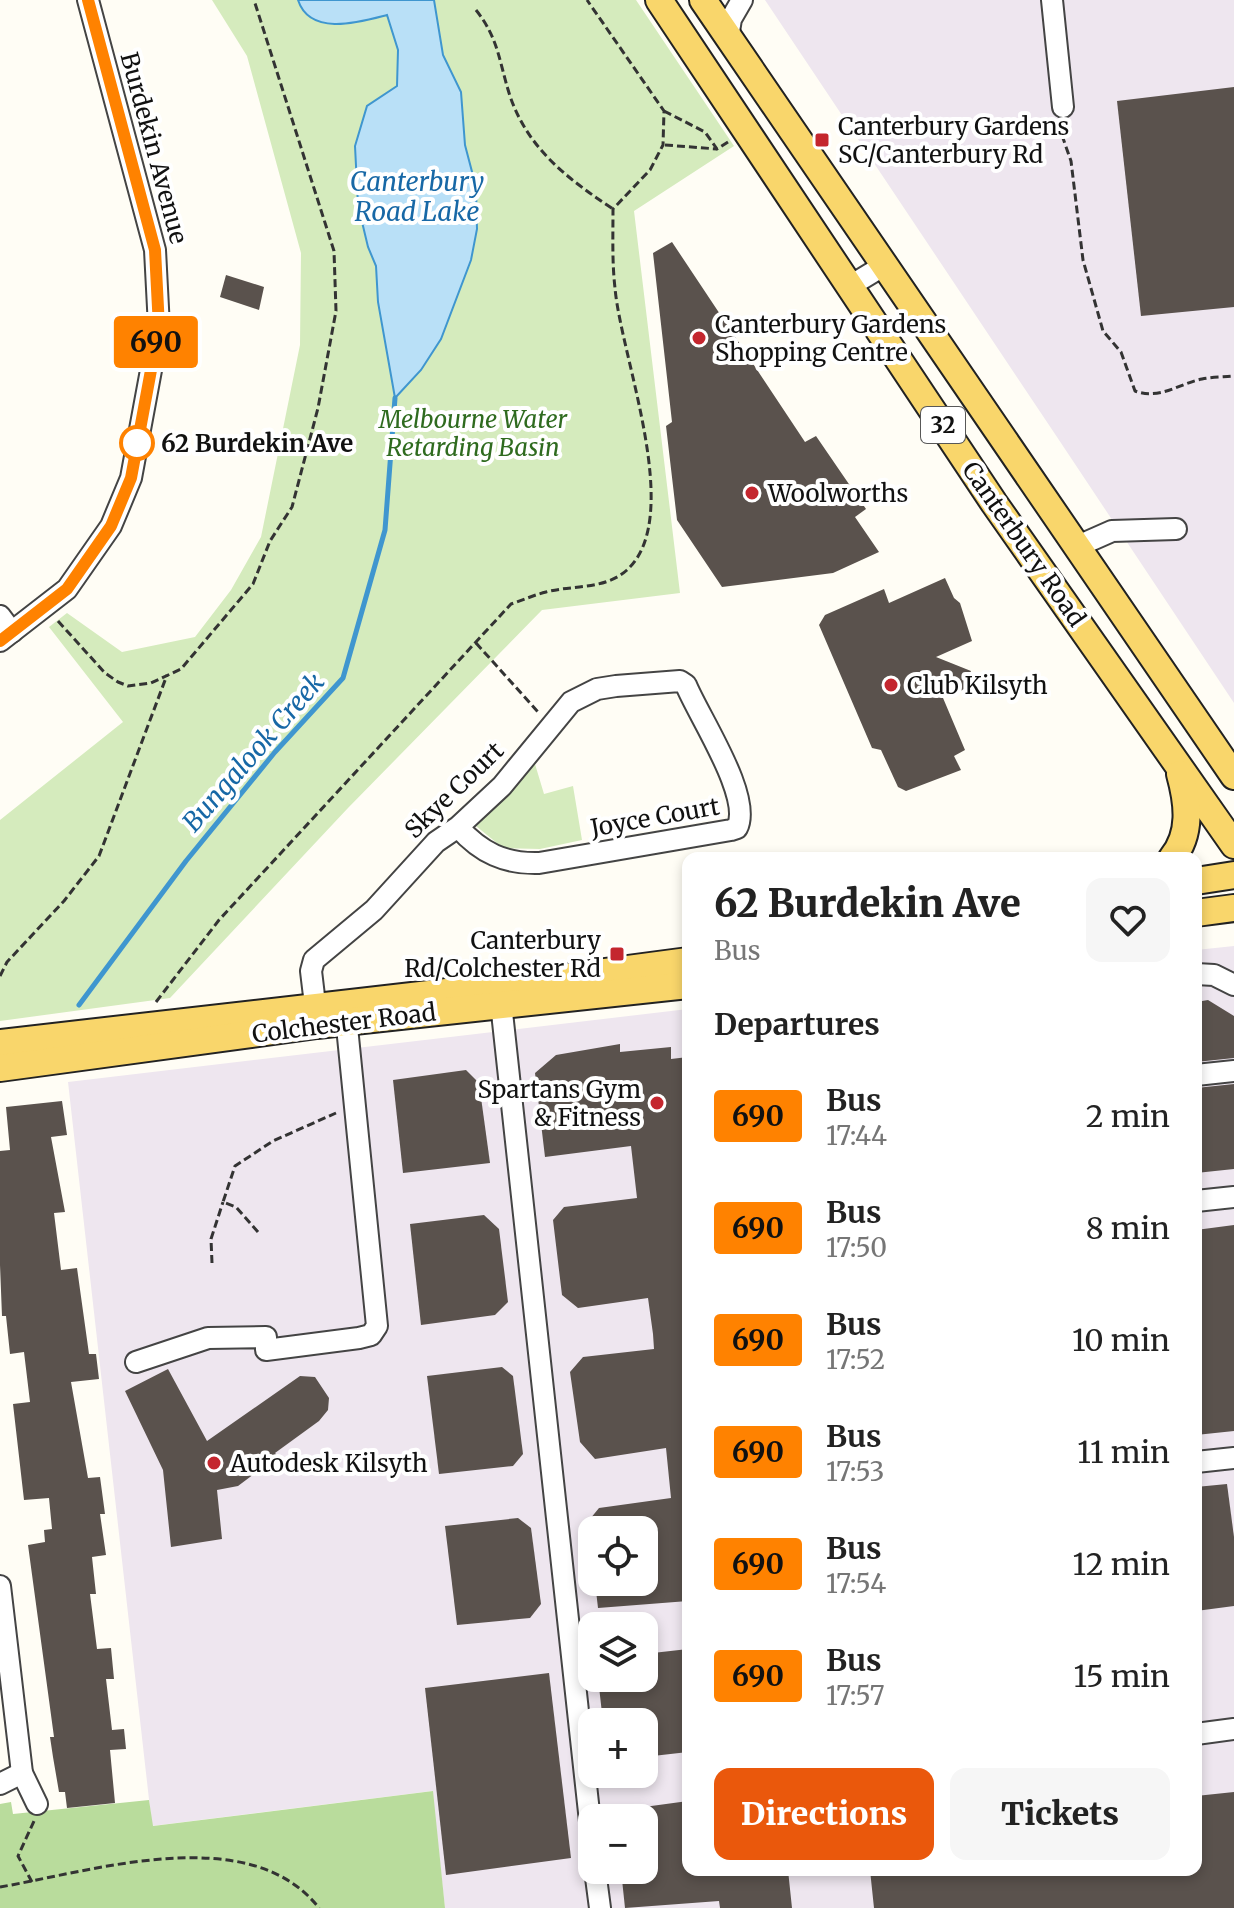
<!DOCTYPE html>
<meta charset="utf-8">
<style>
body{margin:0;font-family:Merriweather,serif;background:#f6f6f6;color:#222;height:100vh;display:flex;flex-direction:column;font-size:30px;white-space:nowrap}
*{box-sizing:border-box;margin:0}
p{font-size:26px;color:#767676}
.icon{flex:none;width:44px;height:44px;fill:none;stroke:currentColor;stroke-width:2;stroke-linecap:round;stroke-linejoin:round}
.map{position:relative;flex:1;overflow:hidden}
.drawer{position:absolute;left:682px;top:852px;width:520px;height:1024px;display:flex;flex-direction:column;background:#fff;border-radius:16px;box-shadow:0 4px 12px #0003}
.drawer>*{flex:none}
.badge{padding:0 16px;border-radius:6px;font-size:28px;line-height:52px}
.fabs{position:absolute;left:578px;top:1516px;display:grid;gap:16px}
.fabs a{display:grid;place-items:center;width:80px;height:80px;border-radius:16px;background:#fff;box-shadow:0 4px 12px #0003;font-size:40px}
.map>.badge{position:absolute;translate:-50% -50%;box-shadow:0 0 0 4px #fff}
h2{padding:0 32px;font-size:30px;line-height:72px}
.round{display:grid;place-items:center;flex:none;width:84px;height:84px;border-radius:16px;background:#f6f6f6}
.overview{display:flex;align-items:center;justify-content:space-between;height:136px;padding:0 32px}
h1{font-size:38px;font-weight:800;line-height:60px}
.action{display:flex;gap:16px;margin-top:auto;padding:16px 32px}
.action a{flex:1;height:92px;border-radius:16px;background:#ea580c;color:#fff;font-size:32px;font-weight:800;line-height:92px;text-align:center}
.action a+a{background:#f6f6f6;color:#222}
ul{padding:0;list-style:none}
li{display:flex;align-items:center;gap:24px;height:112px;padding:0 32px}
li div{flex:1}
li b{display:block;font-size:30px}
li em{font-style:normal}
li .badge{min-width:88px;font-weight:700;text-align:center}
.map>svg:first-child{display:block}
</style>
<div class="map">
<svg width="1234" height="1908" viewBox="0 0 1234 1908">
<rect width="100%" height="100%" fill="#fffdf5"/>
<!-- industrial -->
<g fill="#eee6ef" fill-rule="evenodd">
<path d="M 765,0 L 1234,0 L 1234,703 L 1059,440 Z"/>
<path d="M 1234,946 L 1234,1908 L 445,1908 L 432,1791 L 152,1826 L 68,1082 L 688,1009 L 688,1870 L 1196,1870 L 1196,950 ZM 592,1530 L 644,1530 L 644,1582 L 592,1582 ZM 592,1626 L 644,1626 L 644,1678 L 592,1678 ZM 592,1722 L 644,1722 L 644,1774 L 592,1774 ZM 592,1818 L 644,1818 L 644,1870 L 592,1870 Z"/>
</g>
<!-- green -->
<g fill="#d5ebbd">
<path d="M 212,0 L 636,0 L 734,146 L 634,211 L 680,593 L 542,610 L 348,808 L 170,998 L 0,1021 L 0,820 L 123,722 L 49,627 L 67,613 L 122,652 L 195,637 L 231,590 L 261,537 L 300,345 L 301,253 L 247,56 Z"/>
<path d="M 535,764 L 544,794 L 573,786 L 582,840 L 540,849 L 503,848 L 476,826 Z"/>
</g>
<!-- forest -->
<path fill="#b9dc9c" d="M 433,1791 L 445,1908 L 0,1908 L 0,1804 L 11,1802 L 13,1814 L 149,1800 L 153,1826 Z"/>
<!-- water -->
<path fill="#b9e0f7" stroke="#3f96cf" stroke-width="2" d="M 298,0 L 434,0 L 443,55 L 461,92 L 465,145 L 476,187 L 477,229 L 471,260 L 441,339 L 421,370 L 395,398 L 378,302 L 376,266 L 368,247 L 358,205 L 355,146 L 367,106 L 397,86 L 398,50 L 387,15 C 360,22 310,37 298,0 Z"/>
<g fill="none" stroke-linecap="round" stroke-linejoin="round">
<!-- stream -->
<path stroke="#3f96cf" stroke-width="5" d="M 79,1005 L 186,861 L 275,752 L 343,678 L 385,530 L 395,398"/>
</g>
<!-- building -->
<g fill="#5a524d">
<path d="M 1234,87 L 1234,307 L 1141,316 L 1117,101 Z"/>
<path d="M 672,242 L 805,442 L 816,436 L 866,509 L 855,517 L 879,552 L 833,573 L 722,587 L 677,520 L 666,426 L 672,422 L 653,253 Z"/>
<path d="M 226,275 L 264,287 L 259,310 L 220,297 Z"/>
<path d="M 945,578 L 954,598 L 960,603 L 972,641 L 936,657 L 971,671 L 963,691 L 935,679 L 965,750 L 954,756 L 961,770 L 906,791 L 898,787 L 881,750 L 872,748 L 819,625 L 825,615 L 884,589 L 889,603 Z"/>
<path d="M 1208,1000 L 1234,1016 L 1234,1058 L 1196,1062 L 1196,1002 Z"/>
<path d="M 620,1044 L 620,1052 L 671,1047 L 671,1059 L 688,1057 L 688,1601 L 598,1608 L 595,1582 L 644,1582 L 644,1530 L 581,1530 L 599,1508 L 671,1498 L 666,1448 L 595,1459 L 580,1442 L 570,1372 L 583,1357 L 654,1349 L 653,1334 L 648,1298 L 578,1308 L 562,1295 L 553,1220 L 564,1207 L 637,1198 L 631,1146 L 545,1157 L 535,1073 L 556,1055 Z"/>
<path d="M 466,1070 L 479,1083 L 490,1163 L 403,1173 L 393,1080 Z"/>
<path d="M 1234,1084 L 1234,1169 L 1196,1173 L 1196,1088 Z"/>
<path d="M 62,1101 L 67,1135 L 51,1137 L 65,1212 L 54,1213 L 61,1270 L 77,1268 L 89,1354 L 96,1354 L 99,1379 L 71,1382 L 88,1478 L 100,1477 L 105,1514 L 100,1514 L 106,1555 L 92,1557 L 96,1594 L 90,1594 L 97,1649 L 111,1648 L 114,1679 L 106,1679 L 112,1730 L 124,1729 L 126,1749 L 110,1750 L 115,1803 L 67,1808 L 65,1792 L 59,1792 L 53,1757 L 50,1737 L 54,1737 L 28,1545 L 45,1542 L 44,1530 L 52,1529 L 49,1498 L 24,1500 L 13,1404 L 30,1402 L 24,1352 L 10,1354 L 6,1316 L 2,1316 L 0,1265 L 0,1151 L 10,1150 L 6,1107 Z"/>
<path d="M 484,1215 L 499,1229 L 508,1302 L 495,1315 L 421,1325 L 410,1224 Z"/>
<path d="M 1234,1225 L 1234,1431 L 1196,1435 L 1196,1230 Z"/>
<path d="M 502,1367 L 513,1376 L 523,1454 L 513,1466 L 439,1474 L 427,1376 Z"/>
<path d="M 168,1369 L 207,1441 L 300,1376 L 315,1377 L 329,1398 L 328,1410 L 319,1421 L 275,1453 L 278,1456 L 238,1486 L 217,1490 L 222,1539 L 171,1547 L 163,1470 L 125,1391 Z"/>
<path d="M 1227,1484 L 1234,1537 L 1234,1606 L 1196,1611 L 1196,1487 Z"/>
<path d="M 518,1518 L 531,1528 L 541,1604 L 530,1618 L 457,1625 L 445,1526 Z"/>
<path d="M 688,1649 L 688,1752 L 644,1757 L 644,1722 L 603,1722 L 598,1678 L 644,1678 L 644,1654 Z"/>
<path d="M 549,1673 L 571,1858 L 446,1875 L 425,1688 Z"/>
<path d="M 1234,1792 L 1234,1908 L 874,1908 L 870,1870 L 1196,1870 L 1196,1796 Z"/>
<path d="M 688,1801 L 688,1870 L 788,1870 L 792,1908 L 720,1908 L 719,1901 L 625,1908 L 621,1870 L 644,1870 L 644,1807 Z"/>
</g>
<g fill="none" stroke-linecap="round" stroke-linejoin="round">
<defs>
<g id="minor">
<path d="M 1052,0 L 1063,107"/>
<path d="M 728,38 L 731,19 L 742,0"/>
<path d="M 850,286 L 883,266"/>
<path d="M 1078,546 L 1112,531 L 1176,529"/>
<path d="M 0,616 L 12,632"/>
<path d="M 0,641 L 67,589 L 111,526 L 131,478 L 159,327 L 155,250 L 88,0"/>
<path d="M 1196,974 L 1214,975 L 1234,985"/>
<path d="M 500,994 L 592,1840"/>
<path d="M 317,1021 L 311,971 L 314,960 L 374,910 L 436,842 L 458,827 L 502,786 L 571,702 L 597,689 L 616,686 L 680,681 L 686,685 C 699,717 753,797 737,828 L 731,830 L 539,863 C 505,864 481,853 458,827"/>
<path d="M 1196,1075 L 1234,1071"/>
<path d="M 1196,1201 L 1234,1197"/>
<path d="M 136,1362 L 208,1338 L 266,1337 L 266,1350 L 359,1338 L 371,1335 L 377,1326 L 345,1007"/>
<path d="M 1196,1462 L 1234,1458"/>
<path d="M 0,1586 L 22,1773 L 37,1804"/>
<path d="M 1196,1734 L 1234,1729"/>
<path d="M 0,1784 L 22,1773"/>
<path d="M 595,1870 L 600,1908"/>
</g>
<g id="major">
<path d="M 659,0 L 994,503 L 1234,845"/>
<path d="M 703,0 L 1234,776"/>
<path d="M 1172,858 C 1192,834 1188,803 1180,774"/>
<path d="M 1196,881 L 1234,875"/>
<path d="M 1196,913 L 1234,908"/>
<path d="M 0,1043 L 499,986 L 688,961"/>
<path d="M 0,1068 L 317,1025 L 688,985"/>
</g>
</defs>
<!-- minor casing -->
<use href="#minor" stroke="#444" stroke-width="24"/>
<!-- major casing -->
<use href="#major" stroke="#222" stroke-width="30"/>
<!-- path -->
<g stroke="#333" stroke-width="3" stroke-dasharray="8 4" stroke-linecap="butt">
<path d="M 476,10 C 499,39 499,62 510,96 C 528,149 568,179 613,209"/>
<path d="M 664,111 L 705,132 L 717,149 L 728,142"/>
<path d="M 1058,124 L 1071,161 L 1083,260 L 1103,331 L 1121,352 L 1135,391 C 1160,400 1178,384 1202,379 C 1212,377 1224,377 1234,376"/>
<path d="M 665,145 L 717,149"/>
<path d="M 58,621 L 105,673 L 118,682 L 128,686 L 151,683 L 181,669 L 253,584 L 270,541 L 292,507 L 318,408 L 336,311 L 334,251 L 254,0"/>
<path d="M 476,643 L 539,713"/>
<path d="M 0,976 L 7,962 L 64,901 L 99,856 L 167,675"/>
<path d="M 156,1002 L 219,920 L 511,604 C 523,600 534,595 546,592 C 572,585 605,590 627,570 C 685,517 621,358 615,288 C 612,262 613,236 613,209 L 650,170 L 663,145 L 664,111 L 587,0"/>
<path d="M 258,1232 L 236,1207 L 223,1202 L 235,1166 L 273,1141 L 336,1113"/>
<path d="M 212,1263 L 211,1239 L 223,1202"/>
<path d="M 32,1882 L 18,1856 L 34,1821"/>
<path d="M 0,1887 C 94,1871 250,1820 319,1908"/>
</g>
<!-- minor -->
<use href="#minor" stroke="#fff" stroke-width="20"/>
<!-- major -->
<use href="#major" stroke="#f9d66b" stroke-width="26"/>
</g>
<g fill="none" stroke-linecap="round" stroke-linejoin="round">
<defs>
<path id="line" d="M 0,641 L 67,589 L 111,526 L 131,478 L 159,327 L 155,250 L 88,0"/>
</defs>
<!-- line casing -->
<use href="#line" stroke="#fff" stroke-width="18"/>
<!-- line -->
<use href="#line" stroke="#ff8200" stroke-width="12"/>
</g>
<!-- markers -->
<g fill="#c4262e" stroke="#fff" stroke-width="3">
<rect x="814" y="132" width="16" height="16" rx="4"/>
<circle cx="699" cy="338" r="8"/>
<circle cx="752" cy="493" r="8"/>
<circle cx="891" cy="685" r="8"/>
<rect x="609" y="946" width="16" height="16" rx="4"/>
<circle cx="657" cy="1103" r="8"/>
<circle cx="214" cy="1463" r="8"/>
</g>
<circle fill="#fff" stroke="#ff8200" stroke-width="4" cx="137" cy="443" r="16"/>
<g text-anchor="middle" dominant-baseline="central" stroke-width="8" stroke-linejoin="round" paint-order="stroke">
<!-- shield labels -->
<rect fill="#fff" stroke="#585858" stroke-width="2" x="921" y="407" width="44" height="36" rx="6"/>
<g font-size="22" font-weight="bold" fill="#111">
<text x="943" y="425">32</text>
</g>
<!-- poi labels -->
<g font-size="24" fill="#111" stroke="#fff" text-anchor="start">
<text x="838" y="126">Canterbury Gardens<tspan x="838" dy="28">SC/Canterbury Rd</tspan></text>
<text x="715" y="324">Canterbury Gardens<tspan x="715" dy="28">Shopping Centre</tspan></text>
<text x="768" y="493">Woolworths</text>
<text x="907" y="685">Club Kilsyth</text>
<text x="601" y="940" text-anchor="end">Canterbury<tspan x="601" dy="28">Rd/Colchester Rd</tspan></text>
<text x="641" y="1089" text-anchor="end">Spartans Gym<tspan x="641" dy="28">&amp; Fitness</tspan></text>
<text x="230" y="1463">Autodesk Kilsyth</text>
</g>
<!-- street labels -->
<g font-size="24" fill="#111" stroke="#fff">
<text transform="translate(154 148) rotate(75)">Burdekin Avenue</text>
<text transform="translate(1024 544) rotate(55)">Canterbury Road</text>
<text transform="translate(454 790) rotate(-44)">Skye Court</text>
<text transform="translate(655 817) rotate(-10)">Joyce Court</text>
<text transform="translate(344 1023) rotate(-7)">Colchester Road</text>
</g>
<!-- park labels -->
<g font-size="24" font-style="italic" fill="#2f6b1f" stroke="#fff">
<text x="473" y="419">Melbourne Water<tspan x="473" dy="28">Retarding Basin</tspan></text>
</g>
<!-- stop labels -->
<g font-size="24" font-weight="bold" fill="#111" stroke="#fff" text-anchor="start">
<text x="161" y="443">62 Burdekin Ave</text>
</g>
<!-- water labels -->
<g font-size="26" font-style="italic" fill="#1768a6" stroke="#fff">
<text x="417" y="181">Canterbury<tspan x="417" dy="30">Road Lake</tspan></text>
<text transform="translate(253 752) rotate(-49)">Bungalook Creek</text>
</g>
</g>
</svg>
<div class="fabs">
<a><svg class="icon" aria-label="locate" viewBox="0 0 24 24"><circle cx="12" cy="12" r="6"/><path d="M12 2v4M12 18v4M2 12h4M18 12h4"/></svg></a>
<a><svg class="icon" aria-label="layers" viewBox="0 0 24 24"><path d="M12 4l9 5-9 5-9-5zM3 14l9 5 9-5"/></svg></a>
<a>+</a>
<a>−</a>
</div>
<b class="badge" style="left:156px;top:342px;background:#ff8200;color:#111">690</b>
<section class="drawer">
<div class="overview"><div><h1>62 Burdekin Ave</h1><p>Bus</p></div><a class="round"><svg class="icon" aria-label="heart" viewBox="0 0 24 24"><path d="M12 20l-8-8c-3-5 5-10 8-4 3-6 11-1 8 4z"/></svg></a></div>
<h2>Departures</h2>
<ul>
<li><span class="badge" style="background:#ff8200;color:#111">690</span><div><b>Bus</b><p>17:44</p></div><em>2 min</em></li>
<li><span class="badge" style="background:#ff8200;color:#111">690</span><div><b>Bus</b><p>17:50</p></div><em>8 min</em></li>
<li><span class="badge" style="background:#ff8200;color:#111">690</span><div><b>Bus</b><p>17:52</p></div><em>10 min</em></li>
<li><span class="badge" style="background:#ff8200;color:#111">690</span><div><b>Bus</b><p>17:53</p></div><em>11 min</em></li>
<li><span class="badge" style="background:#ff8200;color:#111">690</span><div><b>Bus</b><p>17:54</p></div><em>12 min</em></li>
<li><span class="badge" style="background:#ff8200;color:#111">690</span><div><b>Bus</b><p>17:57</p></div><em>15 min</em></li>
</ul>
<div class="action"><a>Directions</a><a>Tickets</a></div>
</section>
</div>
